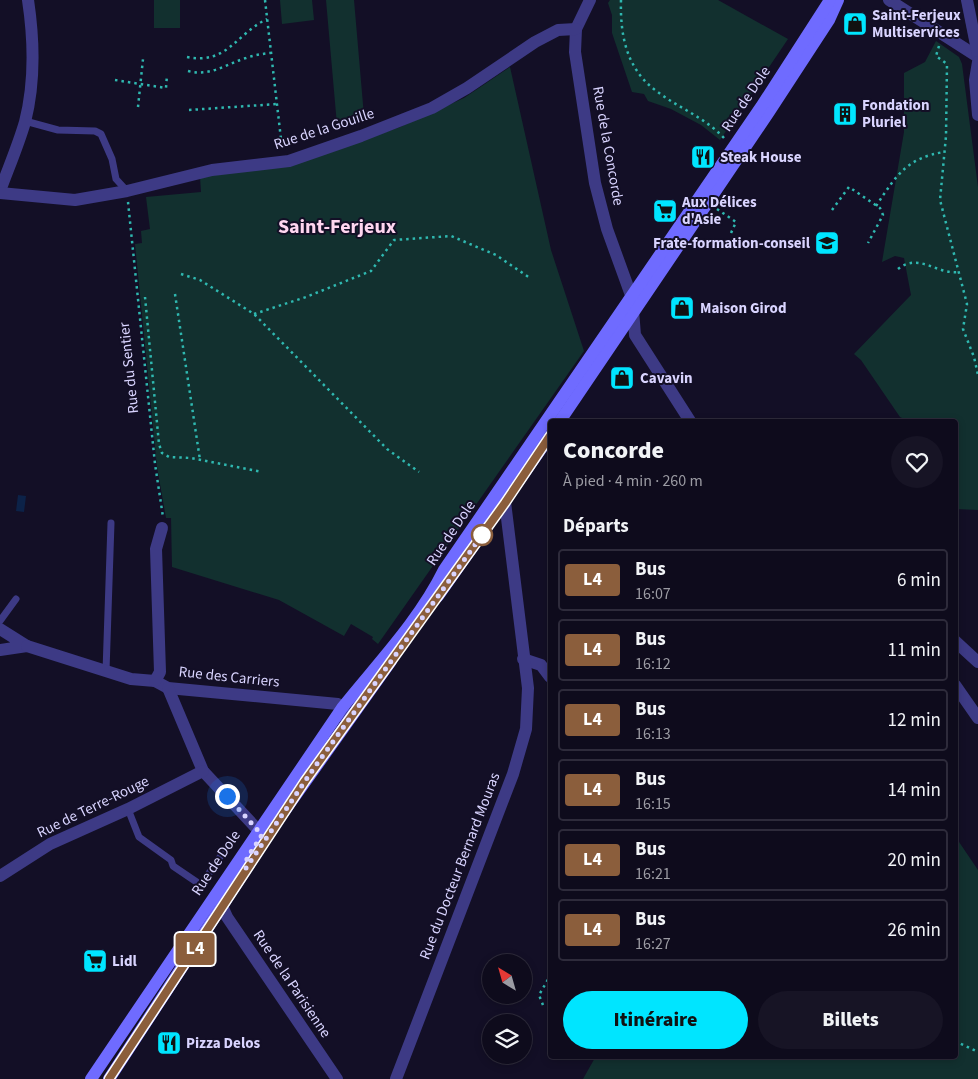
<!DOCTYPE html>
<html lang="fr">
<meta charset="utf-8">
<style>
body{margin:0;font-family:"Source Sans 3",sans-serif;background:#171425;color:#f1f3f6;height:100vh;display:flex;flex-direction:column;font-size:19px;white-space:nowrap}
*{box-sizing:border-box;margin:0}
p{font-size:16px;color:#9b9ba3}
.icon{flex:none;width:28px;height:28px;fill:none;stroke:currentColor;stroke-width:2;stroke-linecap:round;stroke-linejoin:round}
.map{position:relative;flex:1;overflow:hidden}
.details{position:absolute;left:548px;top:419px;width:410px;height:640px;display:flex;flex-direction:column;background:#0e0b1c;border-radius:5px;box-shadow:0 2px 8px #0003,0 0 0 1px #2e2b3b}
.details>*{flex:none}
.badge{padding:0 10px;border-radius:4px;font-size:18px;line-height:32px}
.needle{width:32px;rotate:323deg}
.buttons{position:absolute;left:482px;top:954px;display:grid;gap:10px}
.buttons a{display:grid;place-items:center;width:50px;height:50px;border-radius:50%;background:#0e0b1c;box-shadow:0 2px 8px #0003,0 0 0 1px #2e2b3b;font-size:25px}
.you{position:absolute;width:25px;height:25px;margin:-12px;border:4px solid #fff;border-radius:50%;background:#1a73e8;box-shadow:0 0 0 8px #1a73e833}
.map>.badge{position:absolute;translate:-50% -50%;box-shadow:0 0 0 2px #fff}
h2{padding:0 15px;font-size:19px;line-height:45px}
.round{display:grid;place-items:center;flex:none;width:52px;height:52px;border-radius:26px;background:#171425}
.headline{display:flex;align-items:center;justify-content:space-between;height:85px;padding:0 15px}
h1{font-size:24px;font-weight:800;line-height:38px}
.primary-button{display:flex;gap:10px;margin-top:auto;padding:10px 15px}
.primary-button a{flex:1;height:58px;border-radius:30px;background:#00e5ff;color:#111;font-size:20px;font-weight:800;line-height:58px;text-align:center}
.primary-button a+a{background:#171425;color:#f1f3f6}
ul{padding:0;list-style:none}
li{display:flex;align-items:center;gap:15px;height:62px;margin:0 10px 8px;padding:0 5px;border:2px solid #2e2b3b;border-radius:5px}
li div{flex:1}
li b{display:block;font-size:19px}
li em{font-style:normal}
li .badge{min-width:55px;font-weight:700;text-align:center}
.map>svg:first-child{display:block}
</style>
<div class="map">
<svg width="978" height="1079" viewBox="0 0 978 1079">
<rect width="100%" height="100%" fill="#130f26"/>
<!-- green -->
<g fill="#12302f">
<rect x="154" y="0" width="26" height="28"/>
<path d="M 280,0 L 312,0 L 314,20 L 282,24 Z"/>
<path d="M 326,0 L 354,0 L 364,116 L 337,125 Z"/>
<path d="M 610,0 L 718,0 L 788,39 L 720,140 L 701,125 L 671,109 L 648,101 L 644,94 L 632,92 L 612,33 L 612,15 L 608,3 Z"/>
<path d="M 936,41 L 959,57 L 962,64 L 978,187 L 978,510 L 955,509 L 955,421 L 908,421 L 900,417 L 861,360 L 854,354 L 911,295 L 904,258 L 895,256 L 882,262 L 904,132 L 904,73 L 925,62 Z"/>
<path d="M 510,67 L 551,250 L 584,351 L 378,644 L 372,639 L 373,637 L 351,624 L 344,636 L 279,600 L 172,567 L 171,518 L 166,518 L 157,467 L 135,244 L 142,243 L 141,231 L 150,229 L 146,197 L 201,192 L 200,177 L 293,165 L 400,127 L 464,98 Z"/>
<path d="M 955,836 L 978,870 L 978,1079 L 583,1079 L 596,1056 L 955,1056 Z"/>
</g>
<!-- water -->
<path fill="#0c2248" d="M 18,495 L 26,496 L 24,512 L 16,511 Z"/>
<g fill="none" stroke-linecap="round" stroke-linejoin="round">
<!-- path -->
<g stroke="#2fb8b0" stroke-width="2.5" stroke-dasharray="2.5 4" stroke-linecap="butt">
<path d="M 265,0 L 282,148"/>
<path d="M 621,0 C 620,34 626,68 655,90 C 678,108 703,116 724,138"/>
<path d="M 939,46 L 936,56 L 947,64 L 946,136 L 940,200 L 967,304 L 963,329 L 974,357 L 978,375"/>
<path d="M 187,57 C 227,65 236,34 267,19"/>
<path d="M 188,71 C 210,77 226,64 246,58 C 254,55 262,54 270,53"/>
<path d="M 115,80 L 166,88 L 167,75"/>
<path d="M 138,107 L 143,59"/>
<path d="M 189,110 L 277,104"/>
<path d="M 128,202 L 155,464 L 163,517"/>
<path d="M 876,206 C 896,176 906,158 944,152"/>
<path d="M 717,209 L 736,222 L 731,233"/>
<path d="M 832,210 L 849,187 L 880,208 L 883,215 L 868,243"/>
<path d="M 898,269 C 919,252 937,275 959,272"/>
<path d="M 181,274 L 200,280 L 254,314 L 387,449 L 419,472"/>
<path d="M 175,294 L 200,460"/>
<path d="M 145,297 L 159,444 L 162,453 L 169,457 L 191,458 L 262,472"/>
<path d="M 254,314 L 306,297 L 371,271 L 394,240 L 451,236 L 496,255 L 530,278"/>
<path d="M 874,421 L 875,419"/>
<path d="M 543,1005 L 539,995 L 550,976"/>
<path d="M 955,1041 L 978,1052"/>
</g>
<!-- lane -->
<g stroke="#3d3a85" stroke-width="7">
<path d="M 25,121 L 58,130 L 95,131 L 101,134 L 112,159 L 116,179 L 127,191"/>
<path d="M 0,621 L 16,599"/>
<path d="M 106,671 L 111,523"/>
<path d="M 128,809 L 139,837 L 171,860 L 173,866 L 201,885 L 233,838"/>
</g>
<!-- street -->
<g stroke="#3d3a85" stroke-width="12">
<path d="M 590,0 L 576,29 L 575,52 L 595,183 L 607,229 L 632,298 L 635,335 L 690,421"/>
<path d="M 889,0 L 978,57"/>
<path d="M 967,0 L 978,55"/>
<path d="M 978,62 L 975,80 L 978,115"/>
<path d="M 0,191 C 8,169 18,146 25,122 C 35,83 34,40 28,0"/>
<path d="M 0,193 L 75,200 L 127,191 L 212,170 L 289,161 L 361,136 L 432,108 L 467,88 L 535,42 L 558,30 L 576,29"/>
<path d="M 0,629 L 27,646 L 0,650"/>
<path d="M 955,641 L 978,662"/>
<path d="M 27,646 L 131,679 L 155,681 L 168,688 L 338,704 L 344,711 L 344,716"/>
<path d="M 523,659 L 541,665 L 550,677"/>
<path d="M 155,681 L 160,672 L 156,549 L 162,528"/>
<path d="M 955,685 L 978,718"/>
<path d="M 168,688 L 203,771 L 258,830 L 262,835 L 259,839"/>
<path d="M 0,876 L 50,844 L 128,809 L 203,771"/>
<path d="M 222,896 L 222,906 L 227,917 L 337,1079"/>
<path d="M 396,1079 L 513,774 L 526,729 L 528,688 L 504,494"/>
</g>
<!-- secondary -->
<g stroke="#6f6bff" stroke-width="12">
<path d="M 560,421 L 769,112 L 829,20 L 838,0"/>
<path d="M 438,596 L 550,436"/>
<path d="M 91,1079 L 342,708 C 377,664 419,621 444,570 L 761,107 L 830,0"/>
<path d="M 109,1079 L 278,820 L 391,661"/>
</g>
</g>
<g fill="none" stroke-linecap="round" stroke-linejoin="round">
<defs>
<path id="line" d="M 109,1079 L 305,781 L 505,503 L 550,436"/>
</defs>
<!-- line casing -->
<use href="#line" stroke="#fff" stroke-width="11"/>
<!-- line -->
<use href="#line" stroke="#8b5e3c" stroke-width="8"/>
<!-- walk -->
<path stroke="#d9d4ff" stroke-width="5" stroke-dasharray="0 9" d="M 227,796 L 262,835 L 247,858 L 246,868 L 314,768 L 485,531 L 482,535"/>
</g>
<!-- icons -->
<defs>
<symbol id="shop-square" viewBox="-11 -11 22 22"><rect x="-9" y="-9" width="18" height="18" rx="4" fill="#00e5ff" stroke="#130f26"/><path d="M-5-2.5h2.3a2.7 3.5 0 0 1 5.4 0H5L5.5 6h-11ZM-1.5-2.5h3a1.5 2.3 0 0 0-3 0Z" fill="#111"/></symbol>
<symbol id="building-square" viewBox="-11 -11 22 22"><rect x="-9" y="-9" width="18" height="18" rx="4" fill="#00e5ff" stroke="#130f26"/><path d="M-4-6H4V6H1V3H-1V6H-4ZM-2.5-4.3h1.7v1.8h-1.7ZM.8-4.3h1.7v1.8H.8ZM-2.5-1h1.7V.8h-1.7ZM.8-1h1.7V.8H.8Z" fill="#111"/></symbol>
<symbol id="restaurant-square" viewBox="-11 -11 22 22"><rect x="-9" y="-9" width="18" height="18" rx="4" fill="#00e5ff" stroke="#130f26"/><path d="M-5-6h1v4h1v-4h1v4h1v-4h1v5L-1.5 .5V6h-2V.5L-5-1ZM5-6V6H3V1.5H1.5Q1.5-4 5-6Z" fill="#111"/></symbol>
<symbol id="supermarket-square" viewBox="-11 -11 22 22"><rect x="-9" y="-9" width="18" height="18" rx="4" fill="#00e5ff" stroke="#130f26"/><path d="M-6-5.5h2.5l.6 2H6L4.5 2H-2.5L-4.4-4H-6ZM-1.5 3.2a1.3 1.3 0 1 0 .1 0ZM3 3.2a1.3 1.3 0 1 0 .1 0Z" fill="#111"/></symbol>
<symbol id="university-square" viewBox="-11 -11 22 22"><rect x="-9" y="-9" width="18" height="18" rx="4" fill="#00e5ff" stroke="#130f26"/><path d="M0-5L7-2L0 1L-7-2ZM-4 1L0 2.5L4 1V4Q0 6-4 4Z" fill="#111"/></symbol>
</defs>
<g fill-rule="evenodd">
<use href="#shop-square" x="841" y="10" width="28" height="28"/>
<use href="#building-square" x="831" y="100" width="28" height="28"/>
<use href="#restaurant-square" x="689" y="143" width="28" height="28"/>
<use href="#supermarket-square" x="651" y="197" width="28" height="28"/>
<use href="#university-square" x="813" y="229" width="28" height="28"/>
<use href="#shop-square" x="668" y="294" width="28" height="28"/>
<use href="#shop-square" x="608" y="364" width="28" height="28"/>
<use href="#supermarket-square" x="81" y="947" width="28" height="28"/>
<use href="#restaurant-square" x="155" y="1029" width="28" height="28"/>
</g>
<!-- markers -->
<circle fill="#fff" stroke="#8b5e3c" stroke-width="2.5" cx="482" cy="535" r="10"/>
<g text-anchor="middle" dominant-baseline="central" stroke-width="4" stroke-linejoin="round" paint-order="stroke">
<!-- poi labels -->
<g font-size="15" font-weight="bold" fill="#d9d4ff" stroke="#130f26" text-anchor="start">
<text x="872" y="15">Saint-Ferjeux<tspan x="872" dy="17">Multiservices</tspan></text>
<text x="862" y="105">Fondation<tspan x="862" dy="17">Pluriel</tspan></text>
<text x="720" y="157">Steak House</text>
<text x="682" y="202">Aux Délices<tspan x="682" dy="17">d'Asie</tspan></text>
<text x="810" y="243" text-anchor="end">Frate-formation-conseil</text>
<text x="700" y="308">Maison Girod</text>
<text x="640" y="378">Cavavin</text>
<text x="112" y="961">Lidl</text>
<text x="186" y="1043">Pizza Delos</text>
</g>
<!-- street labels -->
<g font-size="15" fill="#d9d4ff" stroke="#130f26">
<text transform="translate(746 99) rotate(-56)">Rue de Dole</text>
<text transform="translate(324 129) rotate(-18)">Rue de la Gouille</text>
<text transform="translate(608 146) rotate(80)">Rue de la Concorde</text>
<text transform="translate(129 368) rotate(-96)">Rue du Sentier</text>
<text transform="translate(451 533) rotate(-56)">Rue de Dole</text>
<text transform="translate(229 677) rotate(6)">Rue des Carriers</text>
<text transform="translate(93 807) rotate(-26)">Rue de Terre-Rouge</text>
<text transform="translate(216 863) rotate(-56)">Rue de Dole</text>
<text transform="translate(460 866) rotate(-69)">Rue du Docteur Bernard Mouras</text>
<text transform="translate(292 984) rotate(56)">Rue de la Parisienne</text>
</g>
<!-- district labels -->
<g font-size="20" font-weight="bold" fill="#ffd6f0" stroke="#130f26">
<text x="337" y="227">Saint-Ferjeux</text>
</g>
</g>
</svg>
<div class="buttons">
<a><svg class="needle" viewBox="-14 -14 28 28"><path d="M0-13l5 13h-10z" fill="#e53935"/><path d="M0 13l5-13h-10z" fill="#9b9ba3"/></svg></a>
<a><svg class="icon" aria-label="layers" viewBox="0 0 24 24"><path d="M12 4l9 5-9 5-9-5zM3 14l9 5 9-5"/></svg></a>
</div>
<div class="you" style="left:227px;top:796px"></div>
<b class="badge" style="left:195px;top:949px;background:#8b5e3c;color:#fff">L4</b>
<section class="details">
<div class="headline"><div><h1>Concorde</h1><p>À pied · 4 min · 260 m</p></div><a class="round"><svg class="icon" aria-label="heart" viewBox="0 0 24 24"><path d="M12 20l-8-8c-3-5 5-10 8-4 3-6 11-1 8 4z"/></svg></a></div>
<h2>Départs</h2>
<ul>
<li><span class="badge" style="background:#8b5e3c;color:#fff">L4</span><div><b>Bus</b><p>16:07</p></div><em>6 min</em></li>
<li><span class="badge" style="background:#8b5e3c;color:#fff">L4</span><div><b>Bus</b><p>16:12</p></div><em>11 min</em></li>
<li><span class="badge" style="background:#8b5e3c;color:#fff">L4</span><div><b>Bus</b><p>16:13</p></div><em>12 min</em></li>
<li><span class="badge" style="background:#8b5e3c;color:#fff">L4</span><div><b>Bus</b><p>16:15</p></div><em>14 min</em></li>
<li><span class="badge" style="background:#8b5e3c;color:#fff">L4</span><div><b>Bus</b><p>16:21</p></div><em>20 min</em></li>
<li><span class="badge" style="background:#8b5e3c;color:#fff">L4</span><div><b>Bus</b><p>16:27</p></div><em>26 min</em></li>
</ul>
<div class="primary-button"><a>Itinéraire</a><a>Billets</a></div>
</section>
</div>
